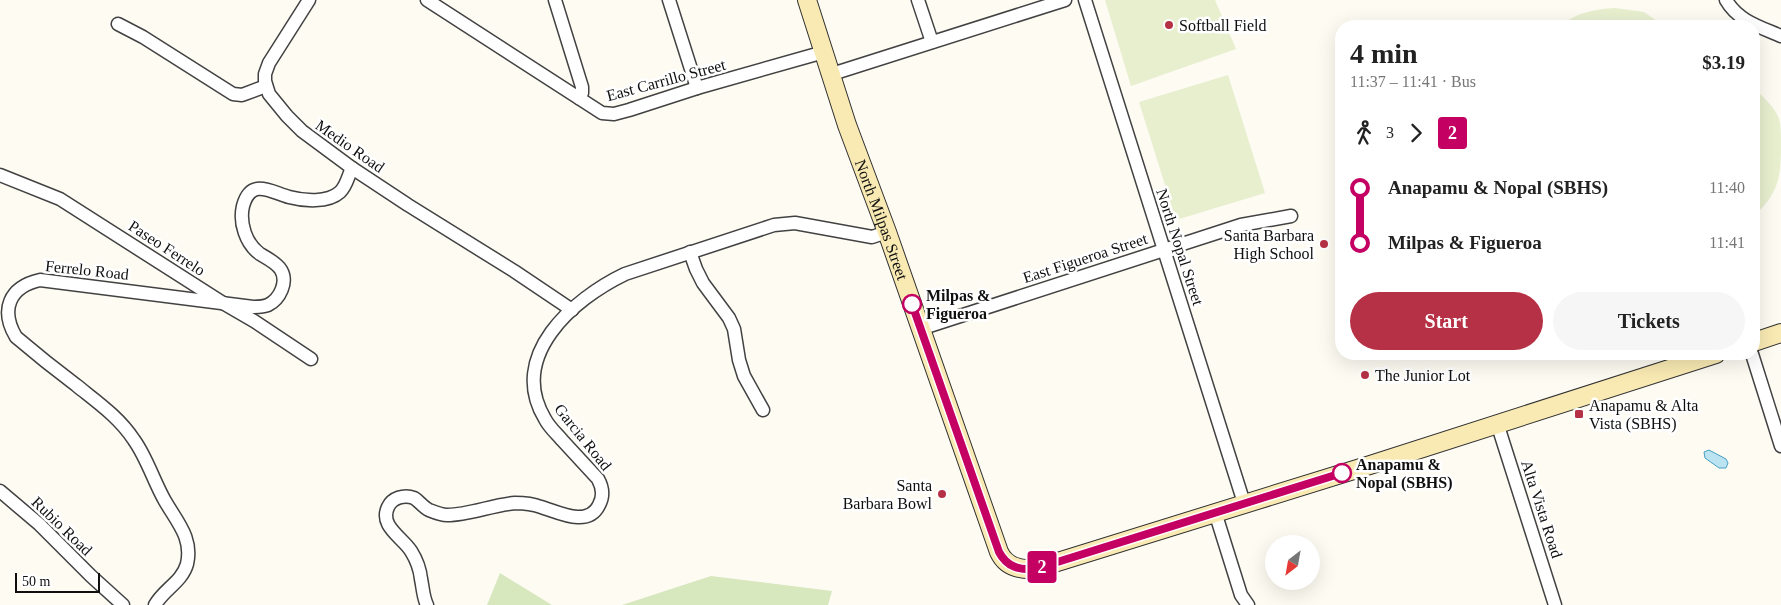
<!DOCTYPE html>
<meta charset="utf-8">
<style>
body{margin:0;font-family:"Times New Roman",serif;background:#f6f6f6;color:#222;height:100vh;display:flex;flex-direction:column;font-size:19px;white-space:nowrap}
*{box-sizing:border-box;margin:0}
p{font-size:16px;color:#767676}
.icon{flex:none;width:28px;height:28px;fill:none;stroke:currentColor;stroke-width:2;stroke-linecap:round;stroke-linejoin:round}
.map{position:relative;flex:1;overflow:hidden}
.details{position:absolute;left:1335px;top:20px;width:425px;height:340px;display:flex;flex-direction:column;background:#fff;border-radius:20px;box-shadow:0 5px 20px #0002}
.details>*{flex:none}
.badge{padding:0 10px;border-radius:4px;font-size:18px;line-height:32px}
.needle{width:32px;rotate:211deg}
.tools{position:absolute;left:1265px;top:535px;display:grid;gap:10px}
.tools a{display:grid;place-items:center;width:55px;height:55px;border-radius:50%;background:#fff;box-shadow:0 5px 20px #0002;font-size:25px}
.scale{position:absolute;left:15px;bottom:12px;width:85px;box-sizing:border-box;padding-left:5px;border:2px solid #0f0f0f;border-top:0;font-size:14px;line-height:18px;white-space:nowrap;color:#0f0f0f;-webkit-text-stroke:4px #fff;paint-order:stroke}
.map>.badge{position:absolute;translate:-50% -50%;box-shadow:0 0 0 2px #fff}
.legs{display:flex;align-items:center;gap:8px;height:55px;padding:0 15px;font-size:16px}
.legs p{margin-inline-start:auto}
.overview{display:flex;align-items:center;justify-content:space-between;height:85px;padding:0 15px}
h1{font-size:28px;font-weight:700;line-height:38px}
.button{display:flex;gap:10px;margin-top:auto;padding:10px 15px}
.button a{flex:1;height:58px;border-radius:30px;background:#b63145;color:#fff;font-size:20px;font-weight:700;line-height:58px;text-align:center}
.button a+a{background:#f6f6f6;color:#222}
ul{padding:0 15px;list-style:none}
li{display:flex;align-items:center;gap:18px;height:55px;font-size:19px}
li i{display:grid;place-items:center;width:8px;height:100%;margin:0 6px;background:currentColor}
li i::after{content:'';width:12px;height:12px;margin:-6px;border:4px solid;border-radius:50%;background:#fff}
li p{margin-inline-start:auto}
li:first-child i{background:linear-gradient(#0000 50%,currentColor 0)}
li:last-child i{background:linear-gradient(currentColor 50%,#0000 0)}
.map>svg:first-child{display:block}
</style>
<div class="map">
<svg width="1781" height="605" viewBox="0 0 1781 605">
<rect width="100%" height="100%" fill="#fefbf3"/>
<!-- green -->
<g fill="#d7e7be">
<path d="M 500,573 L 552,605 L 487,605 Z"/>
<path d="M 711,576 L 832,591 L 828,605 L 622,605 Z"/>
</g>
<!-- pitch -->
<g fill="#e7efcf">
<path d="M 1105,0 L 1215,0 L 1236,49 L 1131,86 Z"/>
<path d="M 1615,8 L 1644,12 L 1664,26 L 1560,26 C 1576,13 1594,9 1615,8 Z"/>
<path d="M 1228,75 L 1265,193 L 1176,220 L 1139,102 Z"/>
<path d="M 1754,89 C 1762,95 1776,109 1779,119 C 1781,125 1781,135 1781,142 C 1781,175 1780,192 1754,216 Z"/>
</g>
<!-- water -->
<path fill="#bbe3f2" stroke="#479fc4" d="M 1709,450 L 1726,459 L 1728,463 L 1726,468 L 1719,468 L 1705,458 L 1704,452 Z"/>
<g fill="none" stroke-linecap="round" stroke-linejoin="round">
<defs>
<g id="street">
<path d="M 309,0 L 269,63 L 265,74 L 265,81 L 269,94 L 287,116 L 302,131 L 352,168 L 408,205 L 514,271 L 572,310"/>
<path d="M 427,0 L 602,113 L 614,114 L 629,110 L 697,88 L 824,52"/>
<path d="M 555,0 L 582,87 L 582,93 L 579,98"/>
<path d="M 669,0 L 697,88"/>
<path d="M 918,0 L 932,42"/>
<path d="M 1085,0 L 1244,503"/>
<path d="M 1726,0 C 1738,21 1760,27 1781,36"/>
<path d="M 118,24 L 143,37 L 233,94 L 242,95 L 266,86"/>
<path d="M 832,74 L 1065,0"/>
<path d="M 0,175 L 60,199 L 223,303 L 254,321 L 311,359"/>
<path d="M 690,252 L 696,269 L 703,283 L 729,318 L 734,329 L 739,360 L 744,376 L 763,410"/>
<path d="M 920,329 L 1241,225 L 1291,216"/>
<path d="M 1752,354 L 1781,446"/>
<path d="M 1497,423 L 1555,605"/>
<path d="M 0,491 L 39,524 L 91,576 L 123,605"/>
<path d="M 1215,512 L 1241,595 L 1248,605"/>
<path d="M 155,605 C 164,589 182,582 187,564 C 193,538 177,522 165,501 C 154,482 147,458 134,440 C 119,417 97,402 76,385 C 56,370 36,354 16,337 C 0,310 9,287 40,280 L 253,307 C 258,307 263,307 268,305 C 280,299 288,282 281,270 C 277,263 267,258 260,254 C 246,244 239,223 243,206 C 251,177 271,192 289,197 C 304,201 328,203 340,192 C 347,185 348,176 352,168"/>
<path d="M 427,605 C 423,597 423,588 421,579 C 420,569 416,559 411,551 C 402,537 379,526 388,507 C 392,498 404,494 414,498 C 419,501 423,507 429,510 C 434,512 441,515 447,515 C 469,515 492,505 515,503 C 523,503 533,504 541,507 C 558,512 588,528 599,505 C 604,496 603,488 598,479 C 586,466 574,453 562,440 C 556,433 549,427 545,419 C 507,356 573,299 625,274 L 774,225 L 795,223 L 872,237 L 887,232"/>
</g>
<g id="secondary">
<path id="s1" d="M 807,0 L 847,125 L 887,232 L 999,552 C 1006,567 1020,570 1035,569 L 1370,465 L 1716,354"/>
<path d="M 1754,342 L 1781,333"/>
</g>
</defs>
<!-- street casing -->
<use href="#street" stroke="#424242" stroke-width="15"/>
<!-- secondary casing -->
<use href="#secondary" stroke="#313131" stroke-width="20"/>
<!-- street -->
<use href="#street" stroke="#fff" stroke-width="12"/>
<!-- secondary -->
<use href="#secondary" stroke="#f9eab3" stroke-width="18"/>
</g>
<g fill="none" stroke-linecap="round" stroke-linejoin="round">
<defs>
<path id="line-1" d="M 912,304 L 999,552 C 1007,567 1019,570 1035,569 L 1342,473"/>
</defs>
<!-- line-1 casing -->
<use href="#line-1" stroke="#fff" stroke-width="11"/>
<!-- line-1 -->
<use href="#line-1" stroke="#c40063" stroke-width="8"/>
</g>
<!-- markers -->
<g fill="#b63145" stroke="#fff" stroke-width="2">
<circle cx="1169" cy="25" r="5"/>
<circle cx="1324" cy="244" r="5"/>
<circle cx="1365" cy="375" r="5"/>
<rect x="1574" y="409" width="10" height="10" rx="2.5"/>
<circle cx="942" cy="494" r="5"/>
</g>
<g fill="#fff" stroke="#c40063" stroke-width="2.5">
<circle cx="912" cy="304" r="9"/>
<circle cx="1342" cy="473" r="9"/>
</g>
<g text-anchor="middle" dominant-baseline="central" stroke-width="5" stroke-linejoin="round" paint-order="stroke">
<!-- poi labels -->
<g font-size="16" fill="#0f0f0f" stroke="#fff" text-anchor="start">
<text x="1179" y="25">Softball Field</text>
<text x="1314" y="235" text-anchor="end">Santa Barbara<tspan x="1314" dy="18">High School</tspan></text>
<text x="1375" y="375">The Junior Lot</text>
<text x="1589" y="405">Anapamu &amp; Alta<tspan x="1589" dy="18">Vista (SBHS)</tspan></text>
<text x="932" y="485" text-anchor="end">Santa<tspan x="932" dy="18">Barbara Bowl</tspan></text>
</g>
<!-- street labels -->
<g font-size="16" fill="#0f0f0f" stroke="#fff">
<text transform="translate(666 80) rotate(-15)">East Carrillo Street</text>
<text transform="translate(350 146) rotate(35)">Medio Road</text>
<text stroke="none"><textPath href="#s1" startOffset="232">North Milpas Street</textPath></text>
<text transform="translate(1180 247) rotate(72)">North Nopal Street</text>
<text transform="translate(167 248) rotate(33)">Paseo Ferrelo</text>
<text transform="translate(1085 258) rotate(-18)">East Figueroa Street</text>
<text transform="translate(87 270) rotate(6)">Ferrelo Road</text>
<text transform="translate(583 437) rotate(51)">Garcia Road</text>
<text transform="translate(1542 509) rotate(72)">Alta Vista Road</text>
<text transform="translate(62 526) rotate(44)">Rubio Road</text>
</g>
<!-- stop labels -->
<g font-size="16" font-weight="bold" fill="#0f0f0f" stroke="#fff" text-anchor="start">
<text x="926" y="295">Milpas &amp;<tspan x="926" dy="18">Figueroa</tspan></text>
<text x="1356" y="464">Anapamu &amp;<tspan x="1356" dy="18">Nopal (SBHS)</tspan></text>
</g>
</g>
</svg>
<div class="tools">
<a><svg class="needle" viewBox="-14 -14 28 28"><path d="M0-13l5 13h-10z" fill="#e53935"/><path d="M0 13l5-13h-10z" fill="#767676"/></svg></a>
</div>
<div class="scale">50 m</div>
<b class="badge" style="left:1042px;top:567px;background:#c40063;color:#fff">2</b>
<section class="details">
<div class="overview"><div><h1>4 min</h1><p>11:37 – 11:41 · Bus</p></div><b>$3.19</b></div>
<div class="legs"><svg class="icon" aria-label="walk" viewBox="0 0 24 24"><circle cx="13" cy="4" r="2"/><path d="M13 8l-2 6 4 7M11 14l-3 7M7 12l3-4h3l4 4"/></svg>3<svg class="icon" aria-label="forward" viewBox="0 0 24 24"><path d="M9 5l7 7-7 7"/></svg><b class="badge" style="background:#c40063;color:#fff">2</b></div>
<ul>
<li><i style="color:#c40063"></i><b>Anapamu &amp; Nopal (SBHS)</b><p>11:40</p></li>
<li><i style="color:#c40063"></i><b>Milpas &amp; Figueroa</b><p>11:41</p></li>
</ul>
<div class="button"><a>Start</a><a>Tickets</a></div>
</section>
</div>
